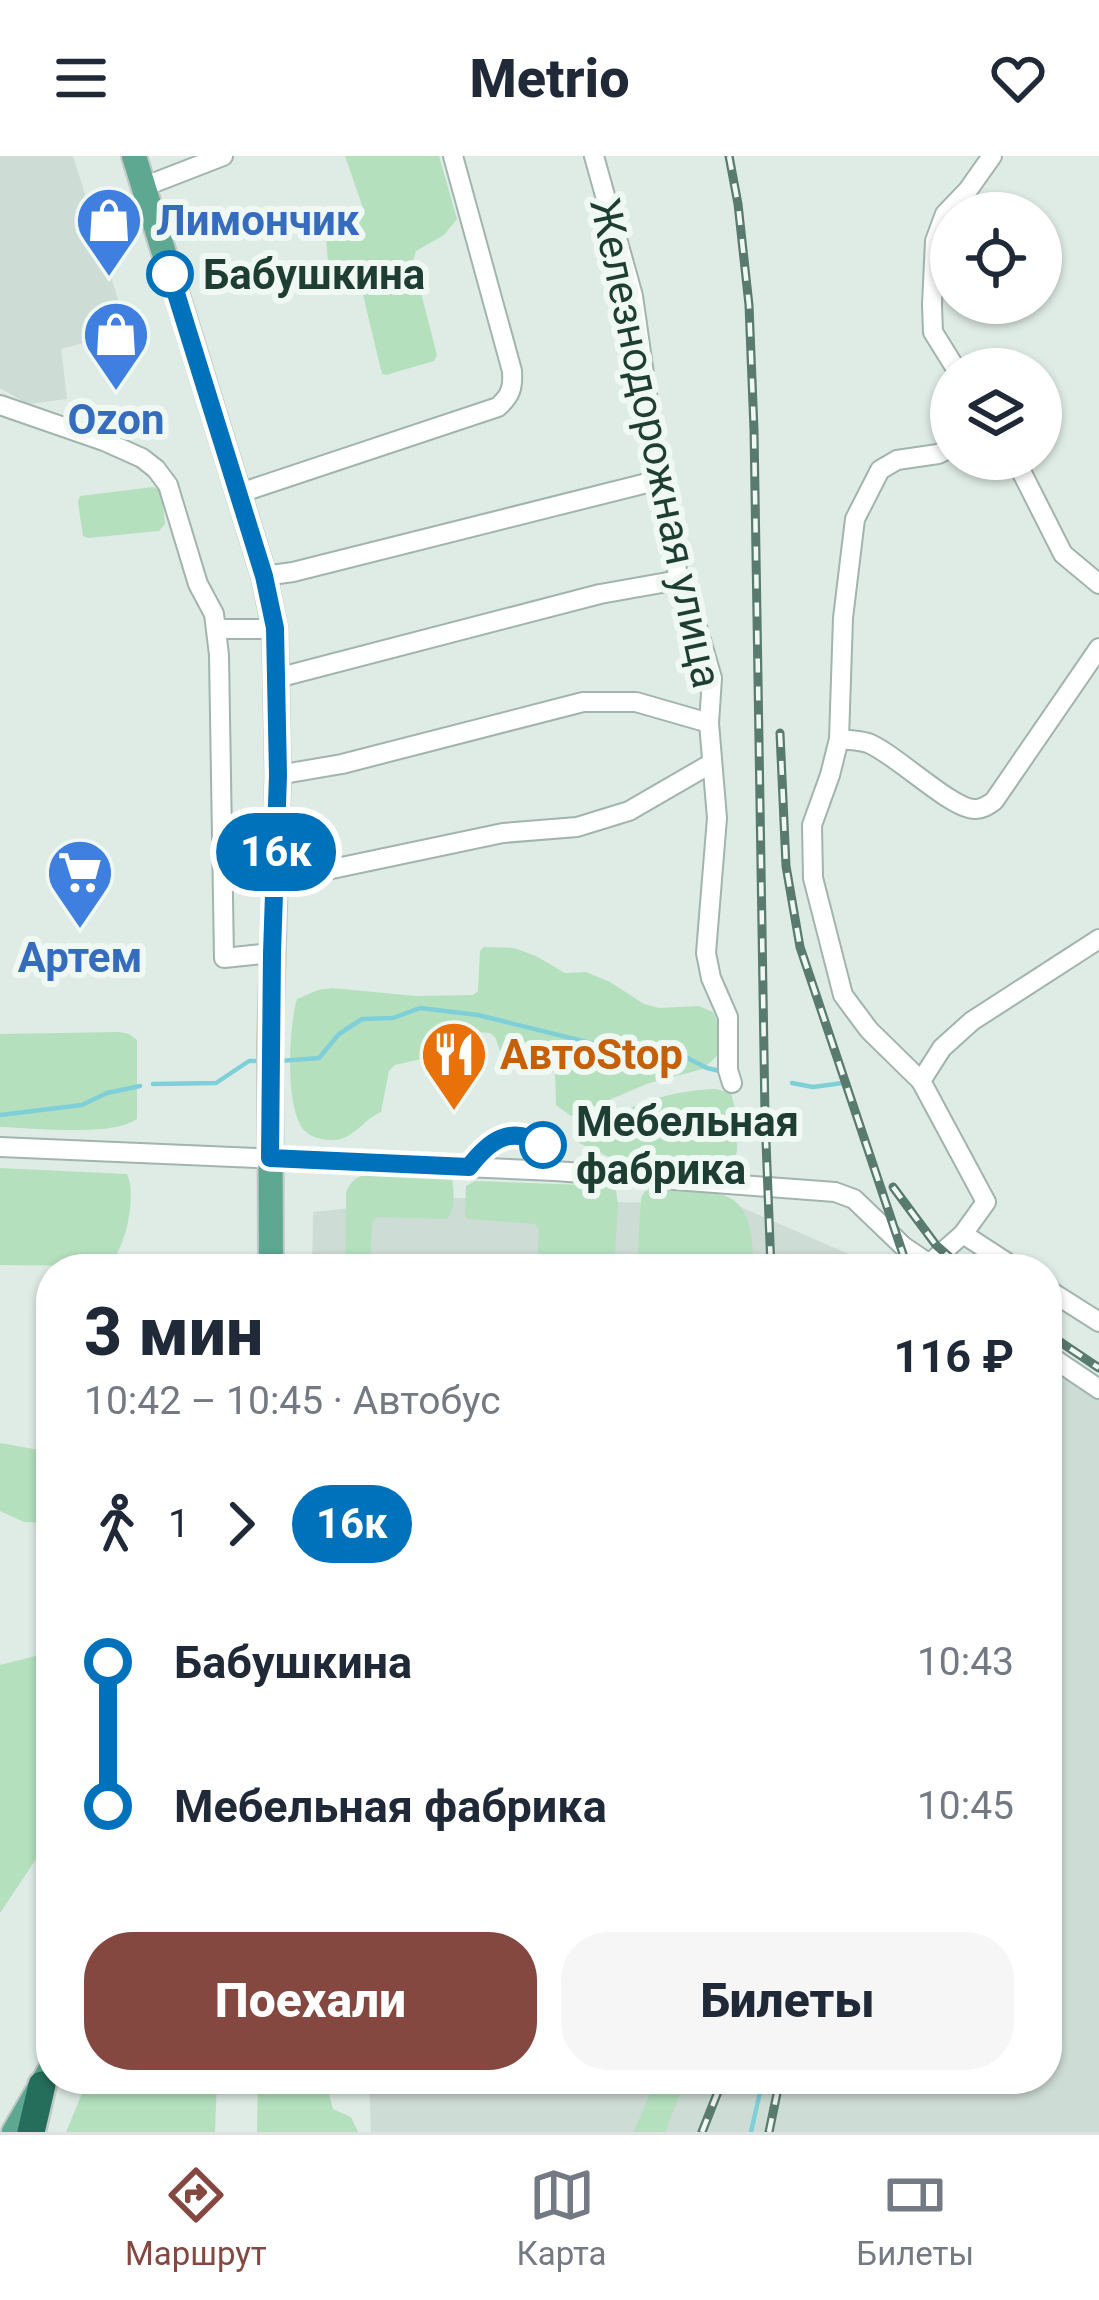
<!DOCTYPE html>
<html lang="ru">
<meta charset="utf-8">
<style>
body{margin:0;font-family:Roboto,sans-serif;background:#f6f6f7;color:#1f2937;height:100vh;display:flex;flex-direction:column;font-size:45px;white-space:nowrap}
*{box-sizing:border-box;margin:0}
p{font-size:39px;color:#747a83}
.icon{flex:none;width:66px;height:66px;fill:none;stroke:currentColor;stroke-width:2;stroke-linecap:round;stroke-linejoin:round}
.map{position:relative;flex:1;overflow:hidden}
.drawer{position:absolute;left:36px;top:1098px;width:1026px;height:840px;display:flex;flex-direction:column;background:#fff;border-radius:48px;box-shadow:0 3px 9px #0004}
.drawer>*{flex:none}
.badge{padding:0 24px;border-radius:39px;font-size:42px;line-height:78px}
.fabs{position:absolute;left:930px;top:36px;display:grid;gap:24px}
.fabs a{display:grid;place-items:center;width:132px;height:132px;border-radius:50%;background:#fff;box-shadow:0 3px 9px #0004;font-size:60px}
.map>.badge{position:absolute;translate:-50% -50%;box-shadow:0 0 0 6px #fff}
.legs{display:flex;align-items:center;gap:18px;height:132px;padding:0 48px;font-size:39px}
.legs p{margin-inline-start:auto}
.headline{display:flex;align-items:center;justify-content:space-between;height:204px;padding:0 48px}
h1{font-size:66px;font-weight:800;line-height:90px}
.cta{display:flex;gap:24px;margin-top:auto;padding:24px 48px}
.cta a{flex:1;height:138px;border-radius:48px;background:#844840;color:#fff;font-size:48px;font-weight:800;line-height:138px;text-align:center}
.cta a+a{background:#f6f6f7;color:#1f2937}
ul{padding:0 48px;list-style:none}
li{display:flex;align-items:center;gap:42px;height:144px;font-size:45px}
li i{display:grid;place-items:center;width:18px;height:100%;margin:0 15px;background:currentColor}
li i::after{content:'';width:30px;height:30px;margin:-15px;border:9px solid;border-radius:50%;background:#fff}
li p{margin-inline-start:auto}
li:first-child i{background:linear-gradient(#0000 50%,currentColor 0)}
li:last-child i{background:linear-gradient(currentColor 50%,#0000 0)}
header{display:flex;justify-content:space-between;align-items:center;height:156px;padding:0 48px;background:#fff;font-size:54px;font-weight:800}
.tab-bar{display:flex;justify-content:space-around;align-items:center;height:168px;border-top:3px solid #e0e1e3;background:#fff;font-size:33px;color:#747a83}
.tab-bar a{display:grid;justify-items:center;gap:6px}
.tab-bar .active{color:#844840}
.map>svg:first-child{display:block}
</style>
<header><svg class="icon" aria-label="menu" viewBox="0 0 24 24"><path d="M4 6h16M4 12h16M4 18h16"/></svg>Metrio<svg class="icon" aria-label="heart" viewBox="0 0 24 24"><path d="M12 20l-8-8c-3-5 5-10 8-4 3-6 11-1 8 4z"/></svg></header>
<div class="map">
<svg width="1099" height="1976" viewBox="0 0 1099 1976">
<rect width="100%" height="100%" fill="#dfece6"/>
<!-- built -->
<g fill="#cddcd4">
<path d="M 0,0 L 73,0 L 128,175 L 61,193 L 67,243 L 28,248 L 0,232 Z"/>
<path d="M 453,1042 L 736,1049 L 883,1113 L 312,1113 L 313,1056 Z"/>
<path d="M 1047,1209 L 1099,1244 L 1099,1976 L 371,1976 L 369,1923 L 1047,1923 Z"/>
</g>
<!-- green -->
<g fill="#b4e0be">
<path d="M 345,0 L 439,0 L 457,63 L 444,79 L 416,95 L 413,106 L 437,199 L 434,205 L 386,219 L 382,218 L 359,122 L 356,119 L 332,121 L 329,118 L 325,70 L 363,59 L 364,55 Z"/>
<path d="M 153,331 L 159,333 L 162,338 L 165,368 L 159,375 L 88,382 L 83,380 L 78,346 L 80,340 Z"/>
<path d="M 484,791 L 514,792 L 536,800 L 565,817 L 586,816 L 610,826 L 644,848 L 659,852 L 699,850 L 713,856 L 719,869 L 718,899 L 703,913 L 649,927 L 571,960 L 556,949 L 555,916 L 506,911 L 495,881 L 490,877 L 479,876 L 443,898 L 395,909 L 389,915 L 381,956 C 366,962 357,978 341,983 C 331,986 312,983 305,975 C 284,955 289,869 297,843 L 318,834 L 332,832 L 415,840 L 473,839 L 478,835 L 480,795 Z"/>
<path d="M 119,876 L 129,878 L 137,884 L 137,963 C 112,981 33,972 0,971 L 0,878 Z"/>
<path d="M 715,933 L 731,937 L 738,965 L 737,995 C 735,1004 731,1006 723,1008 L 622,1004 L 609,1001 L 579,987 L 580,977 C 622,953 666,934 715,933 Z"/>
<path d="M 0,1012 L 127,1018 C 137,1039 126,1095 107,1110 L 0,1109 Z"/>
<path d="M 369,1018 L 448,1021 L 452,1023 C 454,1035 456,1054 447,1063 L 377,1061 L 372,1067 L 370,1113 L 345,1113 L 346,1037 C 350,1025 357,1020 369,1018 Z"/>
<path d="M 475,1025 L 615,1030 L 618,1047 L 614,1113 L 537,1113 L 539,1075 L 535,1068 L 468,1063 L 465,1059 L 466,1030 Z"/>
<path d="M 651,1034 C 725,1037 752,1025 754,1113 L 637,1113 L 641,1042 L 645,1035 Z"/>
<path d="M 0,1287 L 51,1296 L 51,1367 L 24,1366 L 0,1355 Z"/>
<path d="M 51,1496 L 51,1675 L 46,1688 L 0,1757 L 0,1509 Z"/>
<path d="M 88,1923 L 217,1923 L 215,1976 L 66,1976 Z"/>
<path d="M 258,1923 L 325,1923 L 333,1953 L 351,1961 L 358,1976 L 257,1976 Z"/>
<path d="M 656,1923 L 686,1923 L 665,1976 L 634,1976 Z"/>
</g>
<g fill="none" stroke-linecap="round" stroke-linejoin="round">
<!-- stream -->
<g stroke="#7fcfd9" stroke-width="4.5">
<path d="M 279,905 L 319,902 L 339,878 L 362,863 L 393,862 L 420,852 L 478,859 L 611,892 L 668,892 L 707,912 L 720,915"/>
<path d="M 792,927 L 813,931 L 843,927"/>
<path d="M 153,928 L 216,927 L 249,905 L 261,905"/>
<path d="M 0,959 L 82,949 L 107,937 L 140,930"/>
<path d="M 751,1976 L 763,1923"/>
</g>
<defs>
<g id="minor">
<path d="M 594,0 L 633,140 L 659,324 L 679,424 L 694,460 L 712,522 L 709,567 L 717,662 L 706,797 L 711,822 L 728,861 L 728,914 L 732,927"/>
<path d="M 143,31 L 223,0"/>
<path d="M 956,213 L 933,176 L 932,149 L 935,85 L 945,58 L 968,34 L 992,0"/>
<path d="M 0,249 L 104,285 L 142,302 L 156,313 L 168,329 L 198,428 L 214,458 L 219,499 L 224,802 L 272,797"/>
<path d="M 1015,303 L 1063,398 L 1099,428"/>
<path d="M 237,338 L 498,251 C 511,239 513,232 512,215 L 453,0"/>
<path d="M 264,420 L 293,416 L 659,324"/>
<path d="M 216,473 L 275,473"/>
<path d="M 277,522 L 600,438 L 679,424"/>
<path d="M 839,583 C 848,584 859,584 868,587 C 896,598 953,655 976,653 C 983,653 988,649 994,645 L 1099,492"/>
<path d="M 278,619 L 342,608 L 583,546 L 636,546 L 709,567"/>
<path d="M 275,725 L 503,677 L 577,671 L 629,655 L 712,607"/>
<path d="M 921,925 L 869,874 L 843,839 L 813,722 L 812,669 L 830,619 L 839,583 L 843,462 L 855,363 L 880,314 L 897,304 L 938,298 L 951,292"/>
<path d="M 0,991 L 555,1015 L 835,1036 L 854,1043 L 903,1090 L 937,1113"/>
<path d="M 963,1078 L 1017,1113"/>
<path d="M 930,1107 L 963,1078 L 986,1046 L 921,925 L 942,892 L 972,865 L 1099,783"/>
<path d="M 1047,1133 L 1099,1166"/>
<path d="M 1047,1198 L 1099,1233"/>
</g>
<g id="major">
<path d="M 134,0 L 264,420 L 275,473 L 278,619 L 270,888 L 271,1113"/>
<path d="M 14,1976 L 51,1912"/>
</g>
<path id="highway" d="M 31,1976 L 42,1929"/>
</defs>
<!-- minor casing -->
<use href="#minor" stroke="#a1b4ad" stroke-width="22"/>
<!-- major casing -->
<use href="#major" stroke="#c0c9c6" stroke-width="28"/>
<!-- highway casing -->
<use href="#highway" stroke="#c0c9c6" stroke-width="32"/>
<!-- minor -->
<use href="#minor" stroke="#fff" stroke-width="18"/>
<!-- major -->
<use href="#major" stroke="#5ea791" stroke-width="24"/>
<!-- highway -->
<use href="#highway" stroke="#266e5c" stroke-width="27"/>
<defs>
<g id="rail">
<path d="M 729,0 L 738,48 L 749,149 L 754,274 L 765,960 L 771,1113"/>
<path d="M 780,577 L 786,710 L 800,791 L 908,1113"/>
<path d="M 893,1031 L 936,1089 L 963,1113"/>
<path d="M 1047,1177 L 1099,1212"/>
<path d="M 702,1976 L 723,1923"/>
<path d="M 769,1976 L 780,1923"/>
</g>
</defs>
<!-- rail casing -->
<use href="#rail" stroke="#587a6f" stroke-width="9"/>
<!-- rail -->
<use href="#rail" stroke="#eff8f3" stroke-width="4.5" stroke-dasharray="14" stroke-linecap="butt"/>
</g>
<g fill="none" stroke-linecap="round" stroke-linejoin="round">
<defs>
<path id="line-1" d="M 170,118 L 264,420 L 275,472 L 278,619 L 272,797 L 270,1002 L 469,1011 C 489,985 510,968 543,989"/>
</defs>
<!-- line-1 casing -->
<use href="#line-1" stroke="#fff" stroke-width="27"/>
<!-- line-1 -->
<use href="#line-1" stroke="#0072bc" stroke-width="18"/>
</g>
<!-- icons -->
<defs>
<symbol id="shop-pin" viewBox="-11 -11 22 30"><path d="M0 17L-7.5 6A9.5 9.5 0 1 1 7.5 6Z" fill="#3f7fe0" stroke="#eff8f3"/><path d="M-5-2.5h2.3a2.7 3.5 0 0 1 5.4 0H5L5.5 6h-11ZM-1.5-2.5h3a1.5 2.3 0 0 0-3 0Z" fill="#fff"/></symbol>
<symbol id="supermarket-pin" viewBox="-11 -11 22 30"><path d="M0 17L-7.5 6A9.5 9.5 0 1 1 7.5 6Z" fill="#3f7fe0" stroke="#eff8f3"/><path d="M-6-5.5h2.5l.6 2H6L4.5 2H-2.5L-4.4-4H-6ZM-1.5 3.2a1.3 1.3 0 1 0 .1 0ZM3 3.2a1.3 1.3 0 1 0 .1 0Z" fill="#fff"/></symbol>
<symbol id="restaurant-pin" viewBox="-11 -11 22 30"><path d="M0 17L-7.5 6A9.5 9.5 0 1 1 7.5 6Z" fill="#e8710a" stroke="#eff8f3"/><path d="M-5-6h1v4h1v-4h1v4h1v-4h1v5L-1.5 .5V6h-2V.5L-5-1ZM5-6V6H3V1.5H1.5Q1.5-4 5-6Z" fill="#fff"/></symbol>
</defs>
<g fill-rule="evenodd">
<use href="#shop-pin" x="71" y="26" width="76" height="104"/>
<use href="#shop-pin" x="78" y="140" width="76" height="104"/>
<use href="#supermarket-pin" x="42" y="678" width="76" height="104"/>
<use href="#restaurant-pin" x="416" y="860" width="76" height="104"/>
</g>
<!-- markers -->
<g fill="#fff" stroke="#0072bc" stroke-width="6">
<circle cx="170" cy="118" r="21"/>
<circle cx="543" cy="989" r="21"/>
</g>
<g text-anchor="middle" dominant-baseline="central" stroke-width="12" stroke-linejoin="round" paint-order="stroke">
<!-- shop labels -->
<g font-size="42" font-weight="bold" fill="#366cbe" stroke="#eff8f3">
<text x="156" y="64" text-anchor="start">Лимончик</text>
<text x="116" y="263">Ozon</text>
<text x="80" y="801">Артем</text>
</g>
<!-- stop labels -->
<g font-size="42" font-weight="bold" fill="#1e3e34" stroke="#eff8f3" text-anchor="start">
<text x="203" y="118">Бабушкина</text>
<text x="576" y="965">Мебельная<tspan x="576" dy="48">фабрика</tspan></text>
</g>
<!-- street labels -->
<g font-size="42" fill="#1e3e34" stroke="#eff8f3">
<text transform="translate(656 287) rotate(78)">Железнодорожная улица</text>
</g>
<!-- food labels -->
<g font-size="42" font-weight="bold" fill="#c56008" stroke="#eff8f3" text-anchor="start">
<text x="500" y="898">АвтоStop</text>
</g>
</g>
</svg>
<div class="fabs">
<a><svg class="icon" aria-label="locate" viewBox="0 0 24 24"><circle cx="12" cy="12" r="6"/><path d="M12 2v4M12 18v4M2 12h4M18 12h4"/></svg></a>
<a><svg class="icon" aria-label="layers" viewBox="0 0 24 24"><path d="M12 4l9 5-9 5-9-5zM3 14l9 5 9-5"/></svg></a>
</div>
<b class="badge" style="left:276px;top:696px;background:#0072bc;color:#fff">16к</b>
<section class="drawer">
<div class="headline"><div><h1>3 мин</h1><p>10:42 – 10:45 · Автобус</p></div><b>116 ₽</b></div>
<div class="legs"><svg class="icon" aria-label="walk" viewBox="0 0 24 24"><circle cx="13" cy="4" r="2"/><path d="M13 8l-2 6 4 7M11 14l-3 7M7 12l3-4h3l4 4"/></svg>1<svg class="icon" aria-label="forward" viewBox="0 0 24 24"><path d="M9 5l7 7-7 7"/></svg><b class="badge" style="background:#0072bc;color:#fff">16к</b></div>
<ul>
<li><i style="color:#0072bc"></i><b>Бабушкина</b><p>10:43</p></li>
<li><i style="color:#0072bc"></i><b>Мебельная фабрика</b><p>10:45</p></li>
</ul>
<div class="cta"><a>Поехали</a><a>Билеты</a></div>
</section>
</div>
<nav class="tab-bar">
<a class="active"><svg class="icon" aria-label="directions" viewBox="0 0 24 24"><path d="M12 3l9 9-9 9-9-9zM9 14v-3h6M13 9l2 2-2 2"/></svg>Маршрут</a>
<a><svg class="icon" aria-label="map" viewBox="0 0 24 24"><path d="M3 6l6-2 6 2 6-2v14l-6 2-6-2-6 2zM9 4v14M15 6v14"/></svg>Карта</a>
<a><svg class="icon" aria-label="tickets" viewBox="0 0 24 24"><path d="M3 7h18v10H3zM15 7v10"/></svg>Билеты</a>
</nav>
